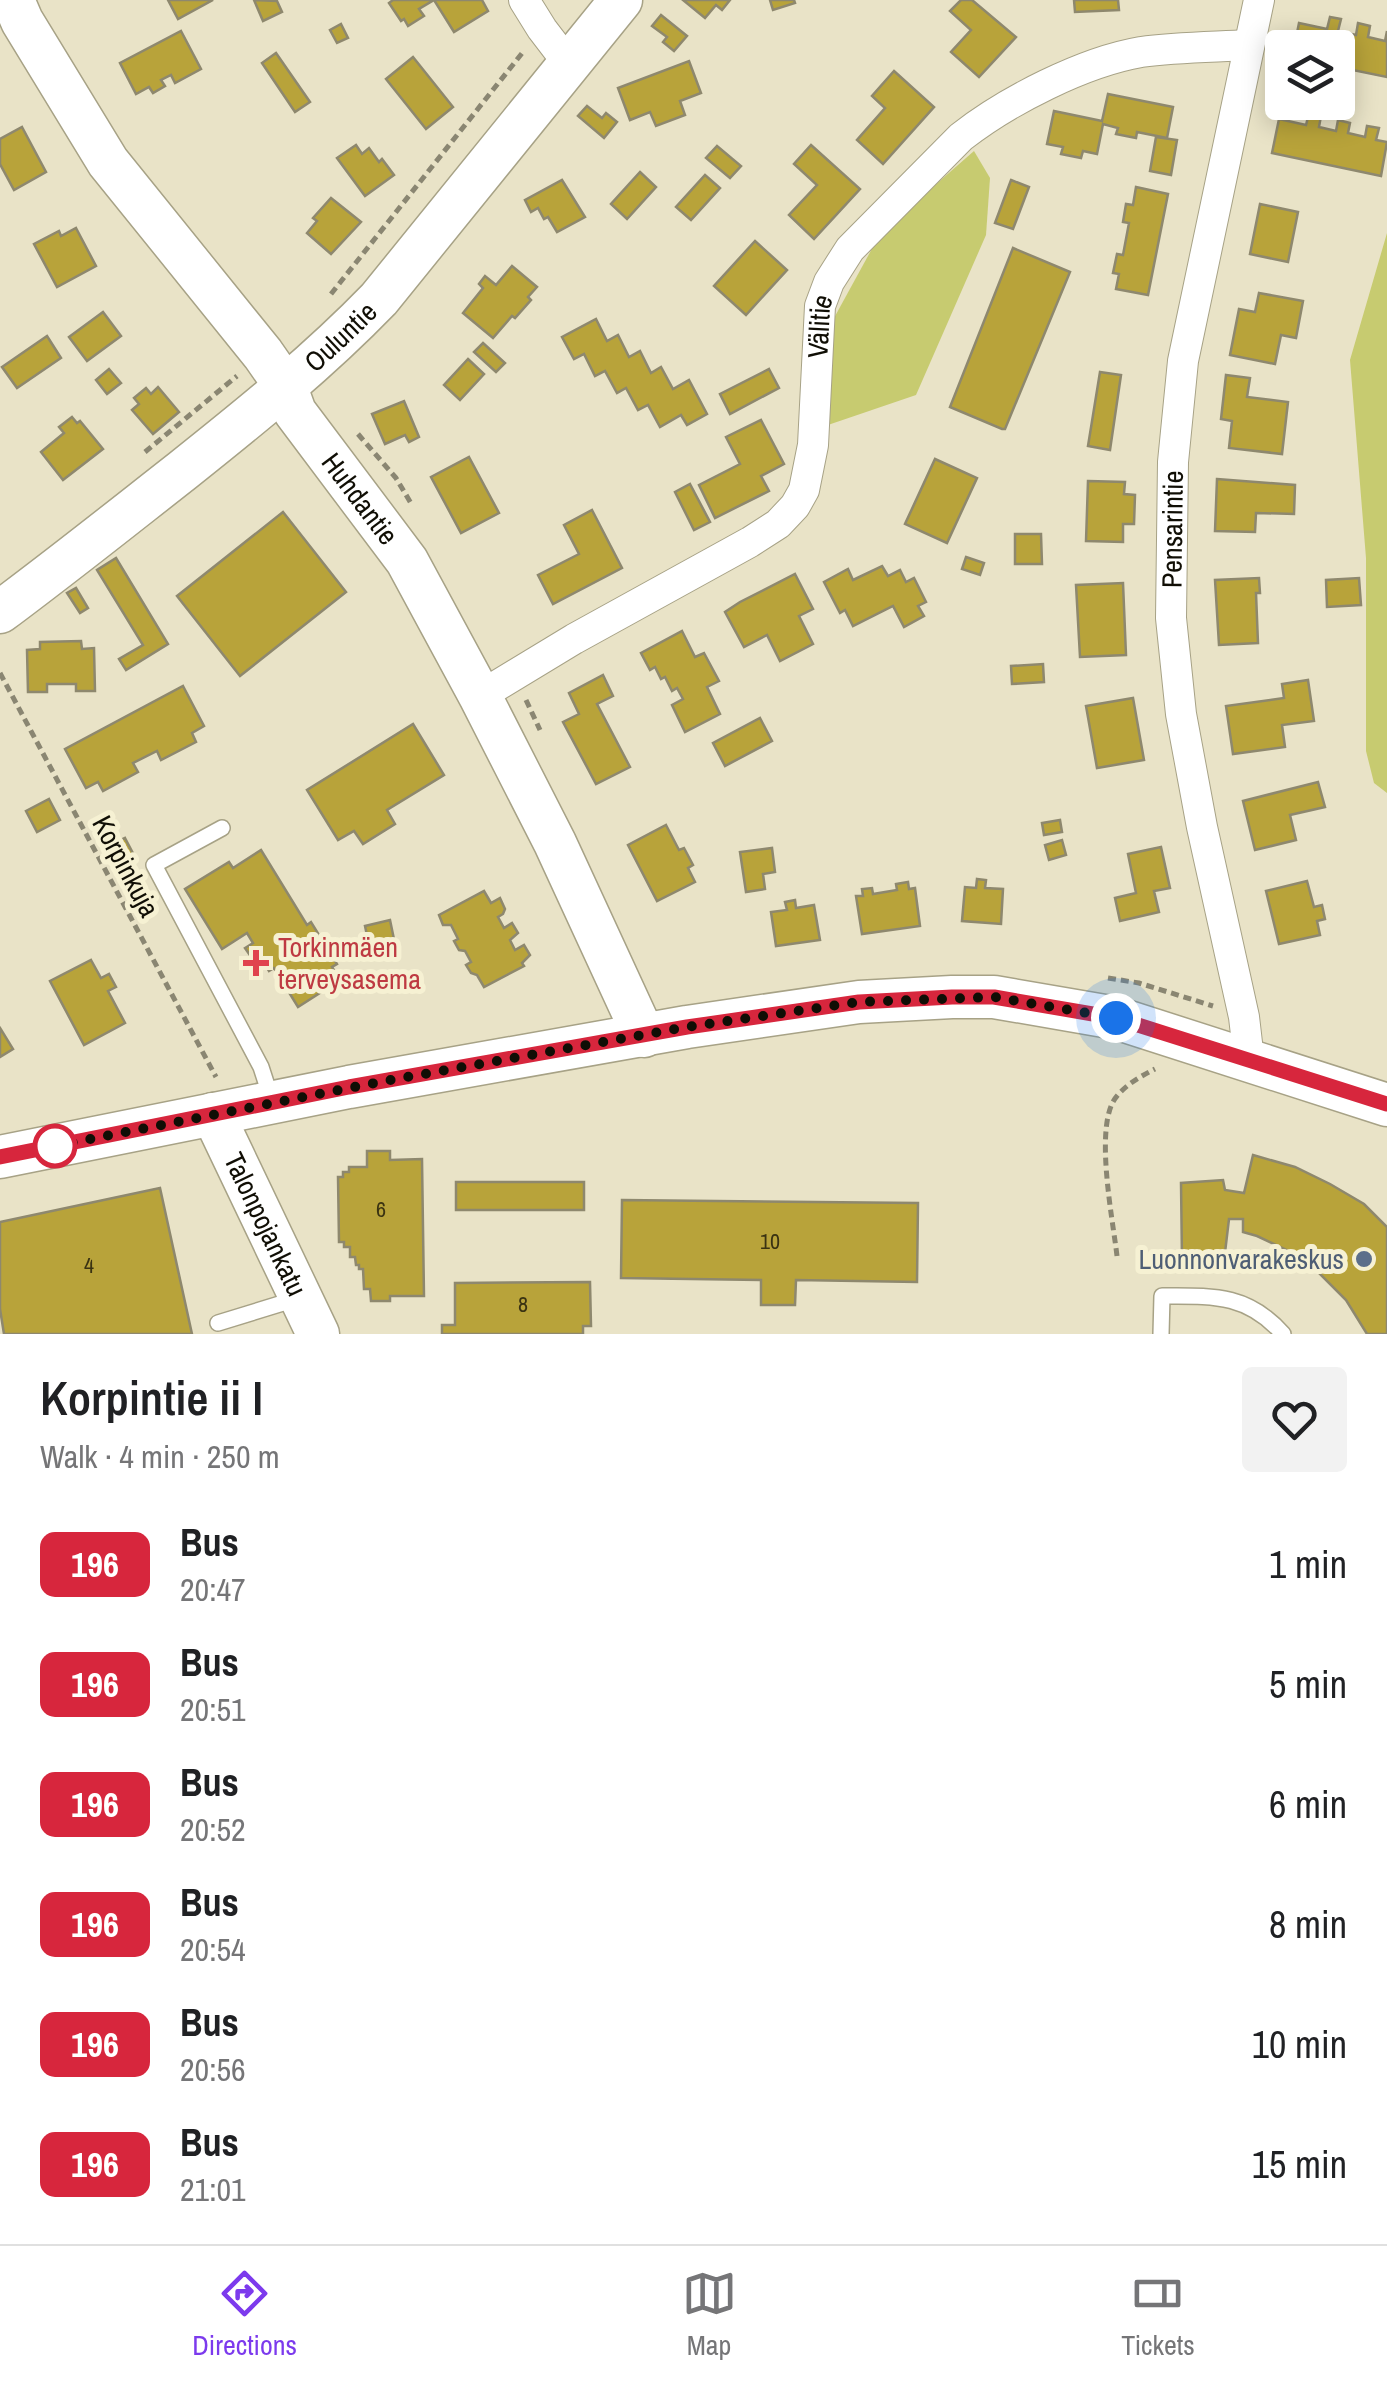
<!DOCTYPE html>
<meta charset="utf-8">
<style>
body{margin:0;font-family:"Archivo Narrow",sans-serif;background:#f2f2f2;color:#202124;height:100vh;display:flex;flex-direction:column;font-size:38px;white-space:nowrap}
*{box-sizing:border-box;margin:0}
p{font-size:32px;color:#757577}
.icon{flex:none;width:55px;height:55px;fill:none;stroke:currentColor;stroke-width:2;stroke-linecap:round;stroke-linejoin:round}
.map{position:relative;height:1334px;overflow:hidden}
.details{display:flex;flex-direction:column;background:#fff;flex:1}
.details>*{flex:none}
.badge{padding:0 20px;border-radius:15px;font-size:35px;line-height:65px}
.controls{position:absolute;left:1265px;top:30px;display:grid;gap:20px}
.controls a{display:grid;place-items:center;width:90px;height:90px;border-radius:10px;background:#fff;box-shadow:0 5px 25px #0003;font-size:50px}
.you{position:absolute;width:50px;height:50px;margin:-25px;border:8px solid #fff;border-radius:50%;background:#1a73e8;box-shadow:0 0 0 15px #1a73e833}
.map>.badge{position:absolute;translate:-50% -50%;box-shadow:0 0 0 5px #fff}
.round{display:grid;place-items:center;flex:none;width:105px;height:105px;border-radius:10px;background:#f2f2f2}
.overview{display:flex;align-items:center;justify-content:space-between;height:170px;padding:0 40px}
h1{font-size:48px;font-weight:600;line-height:75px}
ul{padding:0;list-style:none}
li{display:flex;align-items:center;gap:30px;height:120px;padding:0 40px}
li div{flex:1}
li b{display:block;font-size:38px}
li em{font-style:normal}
li .badge{min-width:110px;font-weight:700;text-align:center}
.dock{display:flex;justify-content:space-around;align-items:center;height:140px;border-top:2px solid #e0e0e0;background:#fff;font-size:28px;color:#757577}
.dock a{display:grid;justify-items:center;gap:5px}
.dock .active{color:#7c3aed}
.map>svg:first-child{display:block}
</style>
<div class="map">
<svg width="1387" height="1334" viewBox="0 0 1387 1334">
<rect width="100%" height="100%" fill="#e9e3c7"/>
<!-- green -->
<g fill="#c7cb70">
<path d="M 974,151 L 990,178 L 986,235 L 916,395 L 825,426 L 828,329 L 874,245 L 926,193 Z"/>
<path d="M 1387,233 L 1387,793 L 1374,783 L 1366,751 L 1366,558 L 1350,360 Z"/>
</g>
<!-- building -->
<g fill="#b8a33a" stroke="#8e886e" stroke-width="2.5">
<path d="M 168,0 L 213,0 L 178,19 Z"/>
<path d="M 254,0 L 277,1 L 282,12 L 263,21 Z"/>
<path d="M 393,0 L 434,0 L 419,9 L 424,16 L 408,26 L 404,19 L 401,21 L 389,3 Z"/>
<path d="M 434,0 L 482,0 L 488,11 L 454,32 Z"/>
<path d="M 683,0 L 730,0 L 722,10 L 716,5 L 705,18 Z"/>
<path d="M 770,0 L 794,0 L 795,3 L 773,10 Z"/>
<path d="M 961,0 L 972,0 L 1016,37 L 979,77 L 951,52 L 971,30 L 950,11 Z"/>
<path d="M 1074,0 L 1118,0 L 1119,10 L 1075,12 Z"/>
<path d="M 661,15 L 687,36 L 674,51 L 663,42 L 667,37 L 652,26 Z"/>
<path d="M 1330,17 L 1341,19 L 1338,31 L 1356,35 L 1358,23 L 1370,26 L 1368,37 L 1385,41 L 1387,31 L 1387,77 L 1338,67 L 1338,48 L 1294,48 L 1299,23 L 1327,29 Z"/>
<path d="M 341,24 L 348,38 L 337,43 L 330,30 Z"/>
<path d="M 181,31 L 201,69 L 175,83 L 171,75 L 161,80 L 165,86 L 153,93 L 149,87 L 136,94 L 120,63 Z"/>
<path d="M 276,53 L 310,102 L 295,112 L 262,63 Z"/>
<path d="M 413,57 L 453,107 L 426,129 L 386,79 Z"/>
<path d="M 689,61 L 701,93 L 680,101 L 685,115 L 656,126 L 650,112 L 630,120 L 618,88 Z"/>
<path d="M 894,71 L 934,107 L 883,164 L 857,140 L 885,108 L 872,96 Z"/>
<path d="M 1108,94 L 1173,107 L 1167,138 L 1137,132 L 1136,138 L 1116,134 L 1118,128 L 1103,124 L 1097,154 L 1083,151 L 1081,158 L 1061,154 L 1063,147 L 1047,144 L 1054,111 L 1102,121 Z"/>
<path d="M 587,106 L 602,118 L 606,113 L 617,122 L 604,138 L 578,116 Z"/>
<path d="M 1309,113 L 1321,116 L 1319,127 L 1336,131 L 1338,120 L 1350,123 L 1348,133 L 1365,137 L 1367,126 L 1379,128 L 1376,140 L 1387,142 L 1381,176 L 1272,153 L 1279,119 L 1306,125 Z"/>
<path d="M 22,127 L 46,172 L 14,190 L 0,164 L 0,139 Z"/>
<path d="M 1156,137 L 1177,140 L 1171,175 L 1150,171 Z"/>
<path d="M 356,145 L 362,154 L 369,148 L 379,162 L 382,159 L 394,175 L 365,196 L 337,158 Z"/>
<path d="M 811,145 L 860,189 L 814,239 L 789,215 L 817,185 L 794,164 Z"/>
<path d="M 717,146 L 741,166 L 730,178 L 706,158 Z"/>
<path d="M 640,172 L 656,187 L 627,219 L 611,204 Z"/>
<path d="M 705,175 L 720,188 L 691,220 L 676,207 Z"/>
<path d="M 562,180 L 585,217 L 557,232 L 548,217 L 544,219 L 538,208 L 531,212 L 525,200 Z"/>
<path d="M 1011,180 L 1029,187 L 1013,229 L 995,223 Z"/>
<path d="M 1136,187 L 1168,194 L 1148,295 L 1116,289 L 1119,274 L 1113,273 L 1117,254 L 1123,255 L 1129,223 L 1123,222 L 1126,204 L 1133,205 Z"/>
<path d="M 331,198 L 361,222 L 331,254 L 307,233 L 317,221 L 313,218 Z"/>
<path d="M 1260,204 L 1298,212 L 1288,262 L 1250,254 Z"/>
<path d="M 76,228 L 96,266 L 57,287 L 34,244 L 59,231 L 61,236 Z"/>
<path d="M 755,241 L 787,270 L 746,315 L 714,286 Z"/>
<path d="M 1013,248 L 1070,272 L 1005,429 L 1002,429 L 950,407 Z"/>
<path d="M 512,266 L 537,287 L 528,297 L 531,300 L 515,318 L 512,316 L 493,338 L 463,313 L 483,288 L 479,284 L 485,276 L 496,285 Z"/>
<path d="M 1259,293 L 1303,301 L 1296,338 L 1281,335 L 1275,364 L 1230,355 L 1239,309 L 1255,312 Z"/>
<path d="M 103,312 L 121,336 L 87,361 L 69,337 Z"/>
<path d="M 596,319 L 607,341 L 618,335 L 629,357 L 640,351 L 651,373 L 661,367 L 673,389 L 689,380 L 707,414 L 687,425 L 681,415 L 660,427 L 648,405 L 638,410 L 626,388 L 617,393 L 605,371 L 595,376 L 584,354 L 574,359 L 562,337 Z"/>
<path d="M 47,336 L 61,358 L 17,388 L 2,367 Z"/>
<path d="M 483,343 L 505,363 L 496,372 L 474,352 Z"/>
<path d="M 468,359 L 484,374 L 460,400 L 444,385 Z"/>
<path d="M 109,369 L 121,383 L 107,394 L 96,380 Z"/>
<path d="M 769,369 L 779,388 L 730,414 L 720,394 Z"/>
<path d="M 1100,372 L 1121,375 L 1110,450 L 1088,446 Z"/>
<path d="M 1226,375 L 1250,378 L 1247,397 L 1288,402 L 1282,454 L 1229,448 L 1232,421 L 1221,419 Z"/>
<path d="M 158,387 L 179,412 L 153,434 L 132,410 L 139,404 L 134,398 L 146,388 L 151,394 Z"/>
<path d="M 404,401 L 419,437 L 409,442 L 405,435 L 385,444 L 372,414 Z"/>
<path d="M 72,417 L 77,423 L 80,421 L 103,449 L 63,480 L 41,452 L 64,433 L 59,427 Z"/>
<path d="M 761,420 L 784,464 L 761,476 L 769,491 L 715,518 L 699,485 L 740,464 L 726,437 Z"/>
<path d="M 469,457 L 499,513 L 461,533 L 431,477 Z"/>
<path d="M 935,459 L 977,478 L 947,543 L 905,524 Z"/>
<path d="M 1217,479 L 1295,485 L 1294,514 L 1256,513 L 1255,532 L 1215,531 Z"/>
<path d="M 1088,481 L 1125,482 L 1124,494 L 1135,495 L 1134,524 L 1123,524 L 1123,542 L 1086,541 Z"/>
<path d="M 690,484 L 710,522 L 694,530 L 675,492 Z"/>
<path d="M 592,510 L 622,568 L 553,604 L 538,575 L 579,554 L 564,525 Z"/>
<path d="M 283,512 L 346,592 L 240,676 L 177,596 Z"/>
<path d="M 1015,534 L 1041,534 L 1042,564 L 1015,564 Z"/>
<path d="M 966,557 L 984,563 L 980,575 L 962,569 Z"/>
<path d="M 116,558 L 168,644 L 126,670 L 119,659 L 143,645 L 97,570 Z"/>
<path d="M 882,566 L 888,576 L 900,570 L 906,582 L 914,578 L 926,602 L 918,606 L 924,616 L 904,627 L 893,606 L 853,626 L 845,610 L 840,613 L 824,582 L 848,569 L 853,580 Z"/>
<path d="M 795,574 L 813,609 L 799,616 L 813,644 L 780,661 L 767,635 L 744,647 L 725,612 L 740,602 Z"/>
<path d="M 1259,578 L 1260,593 L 1256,593 L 1258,643 L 1219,645 L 1215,580 Z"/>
<path d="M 1359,578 L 1361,605 L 1327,607 L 1326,580 Z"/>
<path d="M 1123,583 L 1126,655 L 1080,657 L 1076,585 Z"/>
<path d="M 76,588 L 88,608 L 80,613 L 67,593 Z"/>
<path d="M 682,631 L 695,657 L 704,653 L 719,681 L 707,687 L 720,714 L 685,732 L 672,705 L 683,699 L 677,688 L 672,691 L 665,677 L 661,679 L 655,667 L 650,670 L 641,653 Z"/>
<path d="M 81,641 L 82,649 L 94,648 L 95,691 L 76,691 L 76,684 L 47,684 L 47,692 L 28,692 L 27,650 L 40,649 L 40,642 Z"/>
<path d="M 1043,664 L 1044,682 L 1012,684 L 1011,666 Z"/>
<path d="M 603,675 L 613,696 L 597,704 L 630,767 L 596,784 L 563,722 L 579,714 L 569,693 Z"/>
<path d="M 1308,680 L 1314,721 L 1282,725 L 1285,747 L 1233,754 L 1226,706 L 1284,698 L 1282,684 Z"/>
<path d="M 183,686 L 204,726 L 192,733 L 196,742 L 161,760 L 157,751 L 133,763 L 138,772 L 103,791 L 98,782 L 86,788 L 65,749 Z"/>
<path d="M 1133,698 L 1144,760 L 1097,768 L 1086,706 Z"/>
<path d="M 760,718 L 772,741 L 725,766 L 713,743 Z"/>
<path d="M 413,724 L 444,775 L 387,810 L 395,824 L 363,844 L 354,831 L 338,840 L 307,790 Z"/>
<path d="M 1318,782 L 1325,807 L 1290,815 L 1296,840 L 1255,850 L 1243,801 Z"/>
<path d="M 49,799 L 60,820 L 37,832 L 26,811 Z"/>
<path d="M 1060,820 L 1062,832 L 1044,835 L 1042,823 Z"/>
<path d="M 666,825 L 679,850 L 684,848 L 693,865 L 688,868 L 695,882 L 657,901 L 628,845 Z"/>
<path d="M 125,838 L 136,859 L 123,866 L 112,844 Z"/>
<path d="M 1062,840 L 1066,855 L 1049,860 L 1045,845 Z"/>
<path d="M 1161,847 L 1170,888 L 1154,891 L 1159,912 L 1120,921 L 1115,898 L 1136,893 L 1128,854 Z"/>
<path d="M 772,848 L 775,872 L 763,874 L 765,889 L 746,892 L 740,852 Z"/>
<path d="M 261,850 L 307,925 L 311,922 L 337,964 L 332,967 L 340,980 L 298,1007 L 274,968 L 269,971 L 259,954 L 252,958 L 245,948 L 253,943 L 247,933 L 222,949 L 185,889 L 229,862 L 233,868 Z"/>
<path d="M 977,879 L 986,880 L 985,888 L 1003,889 L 1001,924 L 962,921 L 965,887 L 976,888 Z"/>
<path d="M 1307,881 L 1314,907 L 1322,905 L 1325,919 L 1317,921 L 1320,935 L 1279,944 L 1266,891 Z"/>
<path d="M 908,882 L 909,889 L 915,888 L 920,926 L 862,934 L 856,896 L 863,896 L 862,889 L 872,888 L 873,894 L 897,890 L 896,884 Z"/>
<path d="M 484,891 L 491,903 L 500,898 L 505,909 L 503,914 L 498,917 L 504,928 L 512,923 L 518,933 L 510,940 L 515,950 L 524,945 L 530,955 L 522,963 L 524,966 L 484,987 L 477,975 L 471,973 L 466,965 L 471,962 L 465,951 L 459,950 L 454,941 L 458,939 L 451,925 L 443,925 L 439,915 Z"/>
<path d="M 795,900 L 796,908 L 814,905 L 820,940 L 776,946 L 771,912 L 787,910 L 785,902 Z"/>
<path d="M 390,920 L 395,944 L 370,950 L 365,926 Z"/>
<path d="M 91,960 L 101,978 L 109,974 L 116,987 L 108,991 L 125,1023 L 84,1045 L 50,981 Z"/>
<path d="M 0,1028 L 13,1049 L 0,1057 Z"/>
<path d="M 367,1151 L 390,1151 L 390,1160 L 422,1159 L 424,1296 L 390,1296 L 390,1301 L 371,1301 L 370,1289 L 364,1289 L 363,1269 L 359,1269 L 359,1265 L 356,1265 L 355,1257 L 350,1257 L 350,1247 L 344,1247 L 344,1242 L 339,1242 L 338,1177 L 343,1177 L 343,1172 L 349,1172 L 349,1167 L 367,1167 Z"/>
<path d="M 1253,1155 L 1295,1167 L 1330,1184 L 1364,1204 L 1387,1227 L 1387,1334 L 1367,1334 L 1346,1300 L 1313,1267 L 1297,1255 L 1257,1236 L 1243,1232 L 1243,1219 L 1229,1219 L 1224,1261 L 1182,1261 L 1181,1183 L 1223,1180 L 1225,1190 L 1244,1193 Z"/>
<rect x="456" y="1182" width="128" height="28"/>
<path d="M 160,1188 L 192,1334 L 4,1334 L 0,1309 L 0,1222 Z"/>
<path d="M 622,1200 L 918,1203 L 917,1282 L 796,1280 L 795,1305 L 761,1305 L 761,1280 L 621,1278 Z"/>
<path d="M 590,1282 L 591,1326 L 583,1326 L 583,1334 L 442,1334 L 442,1325 L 455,1325 L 455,1283 Z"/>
</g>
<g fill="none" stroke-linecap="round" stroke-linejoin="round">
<defs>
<g id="lane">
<path d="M 222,828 L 154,865 L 261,1067 L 271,1098"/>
<path d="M 218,1323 L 296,1299"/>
<path d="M 1161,1334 L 1162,1296 C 1211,1296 1247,1293 1283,1334"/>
</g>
<g id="street">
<path d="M 524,0 L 542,29 L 568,63"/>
<path id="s1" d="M 480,696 L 574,639 L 750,542 L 778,524 L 795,506 L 804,490 L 813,445 L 820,306 L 829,282 L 850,249 L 961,137 C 1007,101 1083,62 1141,52 C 1176,47 1213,47 1248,45"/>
<path id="s2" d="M 1249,1060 L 1244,1017 L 1202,827 L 1181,714 L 1171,618 L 1173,462 L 1183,361 L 1259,0"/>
</g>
<g id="secondary">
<path id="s3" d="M 13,0 L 22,21 L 108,162 L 263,354 L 286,387 L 295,412 L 407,561 L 480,696 L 555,843 L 644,1036"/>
<path id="s4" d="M 0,612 C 62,566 122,518 182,471 C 251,416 318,362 379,299 L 621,0"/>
<path id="s5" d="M 213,1114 L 318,1334"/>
<path d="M 0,1157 L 349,1087 L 687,1027 L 859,1002 L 952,997 L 994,997 L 1116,1018 L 1387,1105"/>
</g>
</defs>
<!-- lane casing -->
<use href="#lane" stroke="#a7a286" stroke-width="18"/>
<!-- street casing -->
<use href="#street" stroke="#a7a286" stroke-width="32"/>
<!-- secondary casing -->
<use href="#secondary" stroke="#a7a286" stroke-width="45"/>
<!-- path -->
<g stroke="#8a8672" stroke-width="5" stroke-dasharray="8 5" stroke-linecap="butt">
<path d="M 331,294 L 523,52"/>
<path d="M 358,434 L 396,478 L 412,505"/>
<path d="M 145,452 L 237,376"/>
<path d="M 0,673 L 216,1077"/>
<path d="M 526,700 L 540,730"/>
<path d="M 1108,978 L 1139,983 L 1213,1006"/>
<path d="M 1117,1256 C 1113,1220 1093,1123 1117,1096 C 1127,1084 1141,1076 1155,1069"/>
</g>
<!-- lane -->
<use href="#lane" stroke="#fff" stroke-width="15"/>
<!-- street -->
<use href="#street" stroke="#fff" stroke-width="30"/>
<!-- secondary -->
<use href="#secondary" stroke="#fff" stroke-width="42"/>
</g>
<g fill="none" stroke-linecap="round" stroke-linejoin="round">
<defs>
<path id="line" d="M 0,1157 L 349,1087 L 687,1027 L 859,1002 L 952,997 L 994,997 L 1116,1018 L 1387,1104"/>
</defs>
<!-- line casing -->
<use href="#line" stroke="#fff" stroke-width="22"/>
<!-- line -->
<use href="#line" stroke="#d7263d" stroke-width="15"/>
<!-- walk -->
<path stroke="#100e05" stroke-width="10" stroke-dasharray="0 18" d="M 55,1146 L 385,1081 L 687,1027 L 859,1002 L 994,997 L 1116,1018"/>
</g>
<!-- markers -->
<path fill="#e0444e" stroke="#f6f1d3" stroke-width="4" d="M251 948h10v10h10v10h-10v10h-10v-10h-10v-10h10z"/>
<circle fill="#fff" stroke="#d7263d" stroke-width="5" cx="55" cy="1146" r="20"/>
<circle fill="#5c6f8a" stroke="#f6f1d3" stroke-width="4" cx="1364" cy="1259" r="10"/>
<g text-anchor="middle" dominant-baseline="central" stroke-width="10" stroke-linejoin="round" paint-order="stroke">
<!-- number labels -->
<g font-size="22" fill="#3a3312">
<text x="381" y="1209">6</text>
<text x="770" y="1241">10</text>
<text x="89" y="1265">4</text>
<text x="523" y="1304">8</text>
</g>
<!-- street labels -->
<g font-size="28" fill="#100e05" stroke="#f6f1d3">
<text stroke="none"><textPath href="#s1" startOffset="552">Välitie</textPath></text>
<text stroke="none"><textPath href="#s4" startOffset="438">Ouluntie</textPath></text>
<text stroke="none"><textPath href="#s3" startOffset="610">Huhdantie</textPath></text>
<text stroke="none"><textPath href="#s2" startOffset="538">Pensarintie</textPath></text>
<text transform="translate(126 866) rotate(62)">Korpinkuja</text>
<text stroke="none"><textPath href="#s5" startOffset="122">Talonpojankatu</textPath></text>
</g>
<!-- health labels -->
<g font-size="28" fill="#be3a42" stroke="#f6f1d3" text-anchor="start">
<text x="278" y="947">Torkinmäen<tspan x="278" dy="32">terveysasema</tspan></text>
</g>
<!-- service labels -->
<g font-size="28" fill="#4e5e75" stroke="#f6f1d3" text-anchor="end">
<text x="1344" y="1259">Luonnonvarakeskus</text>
</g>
</g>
</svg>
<div class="controls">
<a><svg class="icon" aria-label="layers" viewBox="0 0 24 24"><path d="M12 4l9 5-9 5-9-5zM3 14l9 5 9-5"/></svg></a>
</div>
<div class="you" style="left:1116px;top:1018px"></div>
</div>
<section class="details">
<div class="overview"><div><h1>Korpintie ii I</h1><p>Walk · 4 min · 250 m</p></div><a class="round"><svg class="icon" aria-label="heart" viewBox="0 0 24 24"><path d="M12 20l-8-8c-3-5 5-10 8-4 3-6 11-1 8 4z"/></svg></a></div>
<ul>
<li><span class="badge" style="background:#d7263d;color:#fff">196</span><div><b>Bus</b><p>20:47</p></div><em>1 min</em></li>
<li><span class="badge" style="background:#d7263d;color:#fff">196</span><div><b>Bus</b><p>20:51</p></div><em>5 min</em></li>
<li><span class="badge" style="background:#d7263d;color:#fff">196</span><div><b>Bus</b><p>20:52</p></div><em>6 min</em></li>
<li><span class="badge" style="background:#d7263d;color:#fff">196</span><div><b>Bus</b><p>20:54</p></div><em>8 min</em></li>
<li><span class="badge" style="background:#d7263d;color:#fff">196</span><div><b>Bus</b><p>20:56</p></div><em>10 min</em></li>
<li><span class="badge" style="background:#d7263d;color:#fff">196</span><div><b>Bus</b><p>21:01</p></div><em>15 min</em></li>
</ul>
</section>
<nav class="dock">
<a class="active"><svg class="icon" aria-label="directions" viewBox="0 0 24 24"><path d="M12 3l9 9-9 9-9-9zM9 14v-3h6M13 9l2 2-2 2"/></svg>Directions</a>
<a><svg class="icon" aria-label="map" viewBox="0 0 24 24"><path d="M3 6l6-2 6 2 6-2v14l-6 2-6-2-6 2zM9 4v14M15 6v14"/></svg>Map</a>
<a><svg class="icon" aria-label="tickets" viewBox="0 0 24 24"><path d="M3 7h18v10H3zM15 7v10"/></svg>Tickets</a>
</nav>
